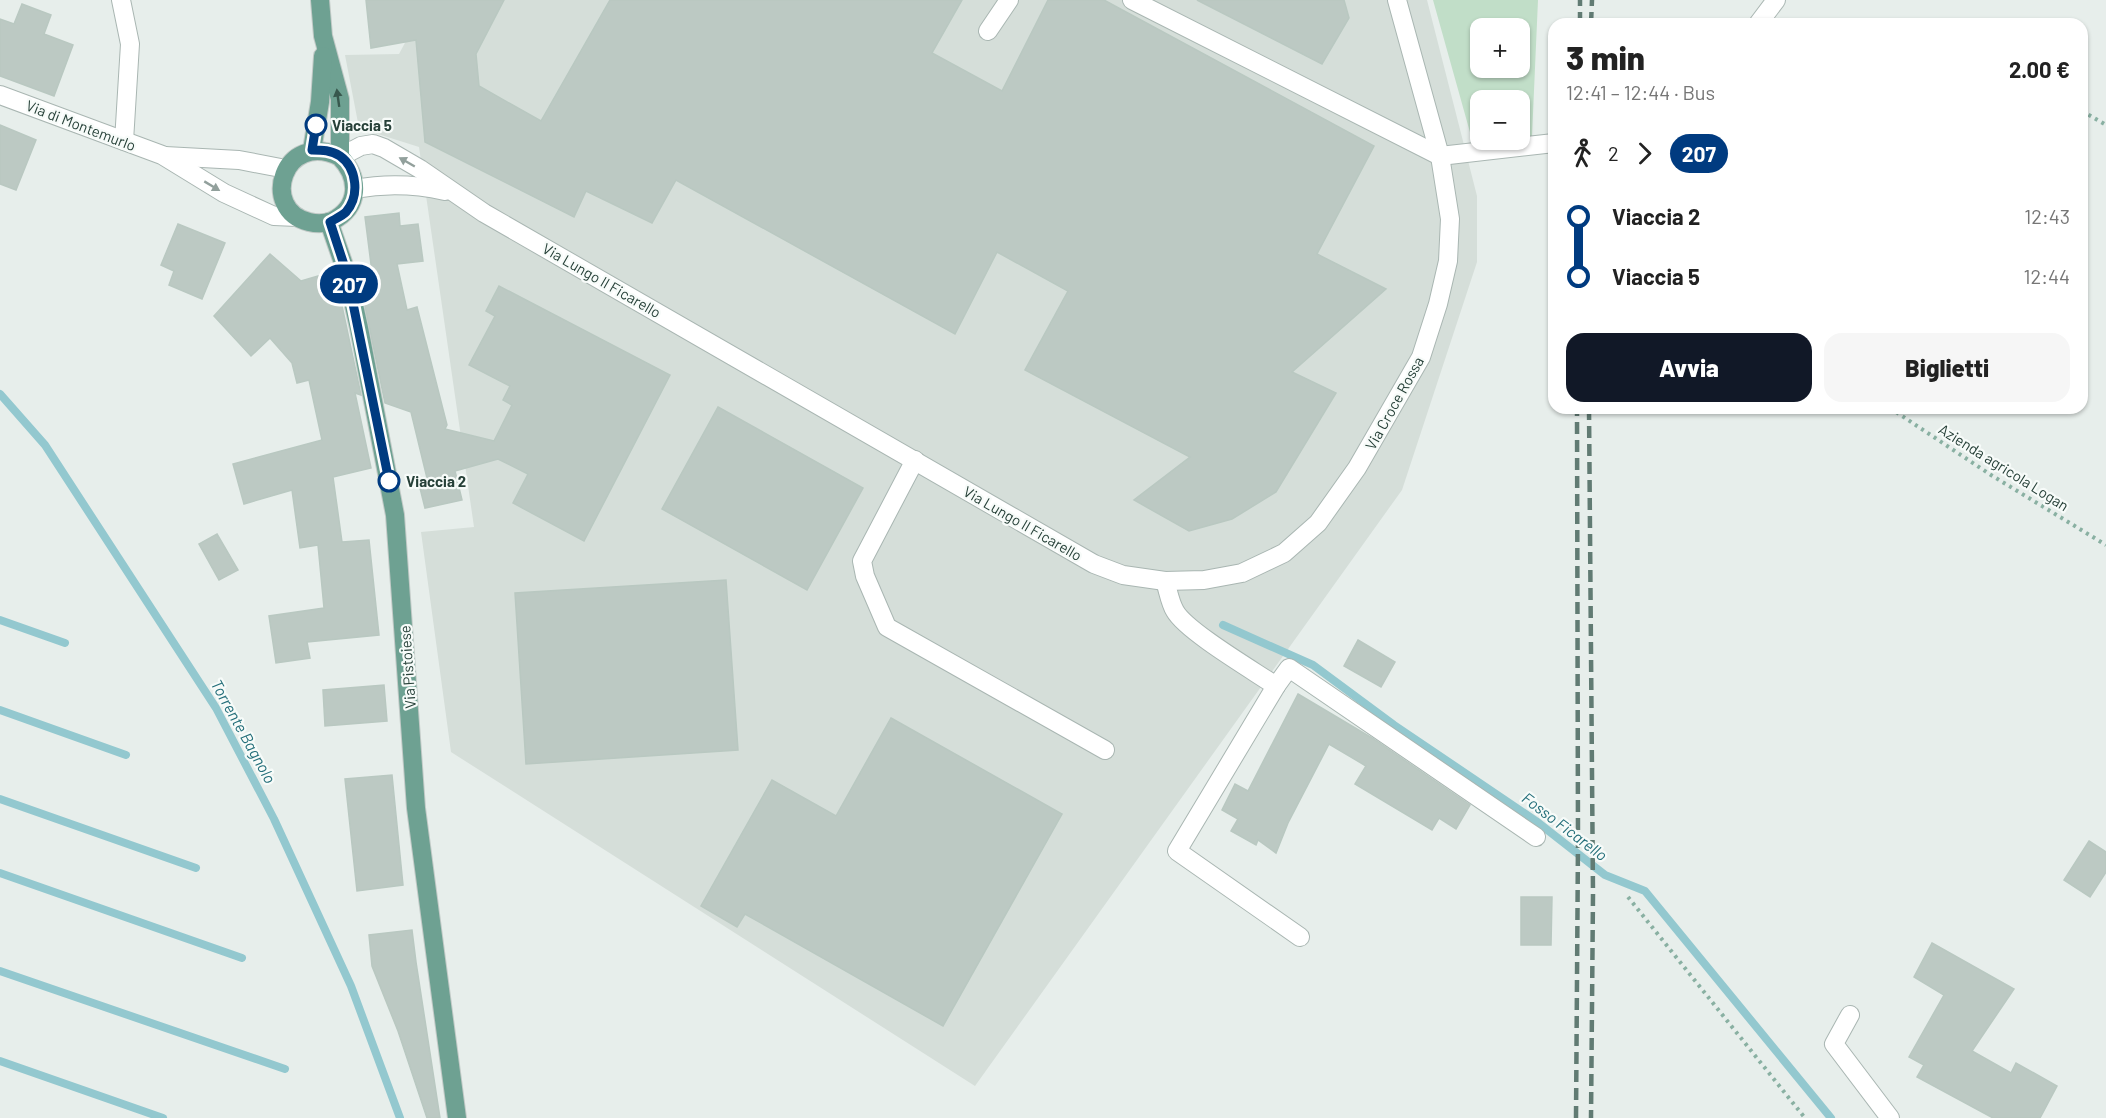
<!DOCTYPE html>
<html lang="it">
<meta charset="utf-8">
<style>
body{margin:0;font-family:Barlow,sans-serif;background:#f6f6f6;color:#222;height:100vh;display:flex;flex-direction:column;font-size:22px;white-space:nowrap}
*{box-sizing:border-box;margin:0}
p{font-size:20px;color:#767676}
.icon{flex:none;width:33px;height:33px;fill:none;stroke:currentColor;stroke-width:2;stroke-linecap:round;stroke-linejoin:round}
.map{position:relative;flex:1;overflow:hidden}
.details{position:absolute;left:1548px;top:18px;width:540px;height:396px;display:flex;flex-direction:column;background:#fff;border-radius:18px;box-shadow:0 2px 4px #0004}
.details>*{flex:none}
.badge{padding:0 12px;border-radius:20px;font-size:21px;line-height:39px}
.buttons{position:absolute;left:1470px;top:18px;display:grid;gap:12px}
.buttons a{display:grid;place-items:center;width:60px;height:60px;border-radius:12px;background:#fff;box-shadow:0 2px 4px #0004;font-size:30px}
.map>.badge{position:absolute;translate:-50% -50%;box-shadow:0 0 0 3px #fff}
.legs{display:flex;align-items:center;gap:9px;height:66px;padding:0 18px;font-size:20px}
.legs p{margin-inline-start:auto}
.headline{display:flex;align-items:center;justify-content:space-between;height:102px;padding:0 18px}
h1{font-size:33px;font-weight:800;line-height:45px}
.action{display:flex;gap:12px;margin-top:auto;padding:12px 18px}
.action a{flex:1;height:69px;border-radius:18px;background:#111827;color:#fff;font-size:24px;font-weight:800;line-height:69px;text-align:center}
.action a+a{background:#f6f6f6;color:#222}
ul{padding:0 18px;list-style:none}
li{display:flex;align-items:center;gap:21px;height:60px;font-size:22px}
li i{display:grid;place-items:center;width:9px;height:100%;margin:0 8px;background:currentColor}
li i::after{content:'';width:15px;height:15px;margin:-8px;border:4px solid;border-radius:50%;background:#fff}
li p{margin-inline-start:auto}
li:first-child i{background:linear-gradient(#0000 50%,currentColor 0)}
li:last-child i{background:linear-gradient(currentColor 50%,#0000 0)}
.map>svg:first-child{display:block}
</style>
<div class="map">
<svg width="2106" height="1118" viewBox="0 0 2106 1118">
<rect width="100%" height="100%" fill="#e7eeeb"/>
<!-- built -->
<path fill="#d5ded9" d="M 428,0 L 1427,0 L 1477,196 L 1477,262 L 1402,490 L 975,1086 L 451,752 L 421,532 L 474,527 L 419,147 L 359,128 L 345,55 L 399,54 Z"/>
<!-- green -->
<path fill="#c1dec8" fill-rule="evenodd" d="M 1433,0 L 1538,0 L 1532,136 L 1520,137 L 1520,100 L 1480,100 L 1480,140 L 1503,140 L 1473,143 ZM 1480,28 L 1520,28 L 1520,68 L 1480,68 Z"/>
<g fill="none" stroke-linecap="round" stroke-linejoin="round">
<!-- stream -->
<g stroke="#93c8cf" stroke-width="8">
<path d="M 0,394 L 45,445 L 216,708 L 274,819 L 351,986 L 400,1118"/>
<path d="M 0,620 L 65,643"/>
<path d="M 1223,625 L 1313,665 L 1394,725 L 1536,821 L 1605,875 L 1645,891 L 1831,1118"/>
<path d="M 0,710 L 126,755"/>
<path d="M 0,799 L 196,868"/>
<path d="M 0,873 L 242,958"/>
<path d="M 0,971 L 285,1069"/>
<path d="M 0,1061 L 163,1118"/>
</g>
</g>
<!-- building -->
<g fill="#bcc9c3" stroke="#b9c8c1" stroke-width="1.5">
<path d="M 366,0 L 504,0 L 476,54 L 479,86 L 541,121 L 610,0 L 962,0 L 932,53 L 1002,91 L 1048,0 L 1104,0 L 1374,146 L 1317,254 L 1386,289 L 1292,372 L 1336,393 L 1276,492 L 1232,519 L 1189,531 L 1134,500 L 1190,457 L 1025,370 L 1068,291 L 997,252 L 955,334 L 676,180 L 652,223 L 586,191 L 574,217 L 425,142 L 416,40 L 371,48 Z"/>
<path d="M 1197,0 L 1344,0 L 1349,18 L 1322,64 Z"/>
<path d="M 22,4 L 51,15 L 44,34 L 73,45 L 54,96 L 0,76 L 0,19 L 14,24 Z"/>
<path d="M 0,125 L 36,140 L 16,190 L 0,184 Z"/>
<path d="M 399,213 L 400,226 L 418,224 L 423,261 L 397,264 L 407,310 L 417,307 L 447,425 L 445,429 L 494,441 L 512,405 L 503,400 L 510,386 L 469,365 L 495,316 L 486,311 L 499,286 L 670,375 L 584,541 L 513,503 L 528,474 L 498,459 L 455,471 L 462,500 L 425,508 L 418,480 L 427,478 L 411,412 L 385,403 L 360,282 L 373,280 L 365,217 Z"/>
<path d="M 178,224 L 225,243 L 202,299 L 169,285 L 174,271 L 161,265 Z"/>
<path d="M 270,254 L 301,281 L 325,274 L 329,289 L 338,287 L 361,395 L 355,393 L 371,468 L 333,477 L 342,542 L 369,540 L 379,635 L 307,642 L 310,658 L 276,663 L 269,616 L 324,608 L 318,545 L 300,548 L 292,490 L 244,504 L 233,464 L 322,440 L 309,380 L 297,383 L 292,363 L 270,338 L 251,356 L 214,316 Z"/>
<path d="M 718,407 L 863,488 L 807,590 L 662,509 Z"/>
<path d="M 217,534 L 238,570 L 219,580 L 199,544 Z"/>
<path d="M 726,580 L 738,750 L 526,764 L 515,593 Z"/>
<path d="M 1358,640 L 1395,662 L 1381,687 L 1344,666 Z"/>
<path d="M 384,685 L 387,721 L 325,726 L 323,690 Z"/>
<path d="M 1298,694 L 1372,738 L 1470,805 L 1456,829 L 1439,818 L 1432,830 L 1355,784 L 1366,766 L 1329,744 L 1288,823 L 1276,853 L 1258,840 L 1256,845 L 1231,831 L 1238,819 L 1222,810 L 1235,784 L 1248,791 Z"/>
<path d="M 891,718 L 1062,814 L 943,1026 L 745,914 L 737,927 L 701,906 L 772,780 L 836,816 Z"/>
<path d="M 392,775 L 403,885 L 357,891 L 345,779 Z"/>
<path d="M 2089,841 L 2106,852 L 2106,872 L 2090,897 L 2064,880 Z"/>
<path d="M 1521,897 L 1552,897 L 1551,945 L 1521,945 Z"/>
<path d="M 412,930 L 416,962 L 440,1118 L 427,1118 L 398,1031 L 372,966 L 369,935 Z"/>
<path d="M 1932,943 L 2014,989 L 1972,1051 L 2011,1073 L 2016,1063 L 2057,1086 L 2040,1118 L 1993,1118 L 1917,1077 L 1924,1065 L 1909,1057 L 1944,995 L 1914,977 Z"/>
</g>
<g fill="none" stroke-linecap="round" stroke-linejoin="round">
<defs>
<g id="minor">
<path d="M 121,0 L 130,44 L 124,141"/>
<path d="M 1132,0 L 1440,156 L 1554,143"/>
<path d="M 1758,24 L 1776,0"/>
<path d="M 988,31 L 1009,0"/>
<path d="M 0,95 L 162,155 L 224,193 L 274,216 L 297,217"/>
<path d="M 165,156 L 239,160 L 286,169"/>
<path d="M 340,157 L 361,146 L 373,144 L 384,148 L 420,169 L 484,213 L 1094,564 L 1123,575 L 1165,581 L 1204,580 L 1242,573 L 1284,553 L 1318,523 L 1357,468 L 1421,357 L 1438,304 L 1448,261 L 1450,219 L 1440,156 L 1397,0"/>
<path d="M 355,189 C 387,183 414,184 445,191"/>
<path d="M 915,460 L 862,561 L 865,576 L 887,627 L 1105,750"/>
<path d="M 1165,581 C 1168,590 1170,603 1175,611 C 1186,631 1254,671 1276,686"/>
<path d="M 1300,937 L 1177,851 L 1276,686 L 1289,668 L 1536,837"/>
<path d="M 1850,1015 L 1834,1044 L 1890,1118"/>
</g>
<g id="major">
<path d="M 320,0 L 323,36 L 340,99 L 340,157 C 360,178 360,207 332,221 C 324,224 317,224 309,222 C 259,210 283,129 340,157"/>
<path d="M 312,150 L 320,102 L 323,56"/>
<path d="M 329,222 L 347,274 L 359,328 L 395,515 L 416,808 L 457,1118"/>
</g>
</defs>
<!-- minor casing -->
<use href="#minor" stroke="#a9b6b2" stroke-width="20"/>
<!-- major casing -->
<use href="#major" stroke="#c2cac7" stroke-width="20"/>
<!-- path -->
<g stroke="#89b0a2" stroke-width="4" stroke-dasharray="3 4.5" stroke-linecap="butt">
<path d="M 2082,111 L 2106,125"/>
<path d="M 1890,408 L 1991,475 L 2106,545"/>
<path d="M 1628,897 L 1805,1118"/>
</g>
<!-- minor -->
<use href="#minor" stroke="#fff" stroke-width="18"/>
<!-- major -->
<use href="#major" stroke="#6ea192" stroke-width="18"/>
<!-- rail -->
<g stroke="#617b73" stroke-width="4.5" stroke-dasharray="12 6" stroke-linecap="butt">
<path d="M 1580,24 L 1580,0"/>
<path d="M 1591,24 L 1592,0"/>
<path d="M 1589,408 L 1593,894 L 1591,1118"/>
<path d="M 1576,1118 L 1578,841 L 1577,408"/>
</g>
</g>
<!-- one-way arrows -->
<defs><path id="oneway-solid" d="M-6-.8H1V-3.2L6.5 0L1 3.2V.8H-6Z" transform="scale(1.5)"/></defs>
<use fill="#38584e" href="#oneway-solid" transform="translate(338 98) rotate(-98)"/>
<g fill="#92a09c">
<use href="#oneway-solid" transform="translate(407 162) rotate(-150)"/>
<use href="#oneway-solid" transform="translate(212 186) rotate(31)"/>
</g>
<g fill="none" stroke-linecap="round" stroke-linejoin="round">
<defs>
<path id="line-1" d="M 316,125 L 312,150 C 322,150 331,150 340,156 C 357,168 360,196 346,212 C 342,216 335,219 330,222 L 347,274 L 389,481"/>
</defs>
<!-- line-1 casing -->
<use href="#line-1" stroke="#fff" stroke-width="14"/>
<!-- line-1 -->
<use href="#line-1" stroke="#003b80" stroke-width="9"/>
</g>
<!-- markers -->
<g fill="#fff" stroke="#003b80" stroke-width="3">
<circle cx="316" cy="125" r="10"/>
<circle cx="389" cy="481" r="10"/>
</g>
<g text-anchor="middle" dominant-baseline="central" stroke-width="4.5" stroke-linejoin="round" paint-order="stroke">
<!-- street labels -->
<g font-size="15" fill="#264038" stroke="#f7fbf9">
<text transform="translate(81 125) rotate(21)">Via di Montemurlo</text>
<text transform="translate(602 280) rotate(30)">Via Lungo Il Ficarello</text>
<text transform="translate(1394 403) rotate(-61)">Via Croce Rossa</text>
<text transform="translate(2004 467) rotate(32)">Azienda agricola Logan</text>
<text transform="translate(1023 523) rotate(30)">Via Lungo Il Ficarello</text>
<text transform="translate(407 667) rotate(-94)">Via Pistoiese</text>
</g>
<!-- stop labels -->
<g font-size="15" font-weight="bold" fill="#264038" stroke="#f7fbf9" text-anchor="start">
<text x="332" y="125">Viaccia 5</text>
<text x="406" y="481">Viaccia 2</text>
</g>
<!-- water labels -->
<g font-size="16" font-style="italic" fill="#236e79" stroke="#f7fbf9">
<text transform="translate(244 731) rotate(61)">Torrente Bagnolo</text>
<text transform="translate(1565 826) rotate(37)">Fosso Ficarello</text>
</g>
</g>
</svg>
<div class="buttons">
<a>+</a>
<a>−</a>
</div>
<b class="badge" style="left:349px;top:284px;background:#003b80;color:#fff">207</b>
<section class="details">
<div class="headline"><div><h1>3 min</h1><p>12:41 – 12:44 · Bus</p></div><b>2.00 €</b></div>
<div class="legs"><svg class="icon" aria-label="walk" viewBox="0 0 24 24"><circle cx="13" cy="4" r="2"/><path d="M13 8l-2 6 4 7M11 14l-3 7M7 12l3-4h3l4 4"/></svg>2<svg class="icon" aria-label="forward" viewBox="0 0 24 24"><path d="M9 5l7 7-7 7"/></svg><b class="badge" style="background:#003b80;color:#fff">207</b></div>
<ul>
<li><i style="color:#003b80"></i><b>Viaccia 2</b><p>12:43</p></li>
<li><i style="color:#003b80"></i><b>Viaccia 5</b><p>12:44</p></li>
</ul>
<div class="action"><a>Avvia</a><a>Biglietti</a></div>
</section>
</div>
